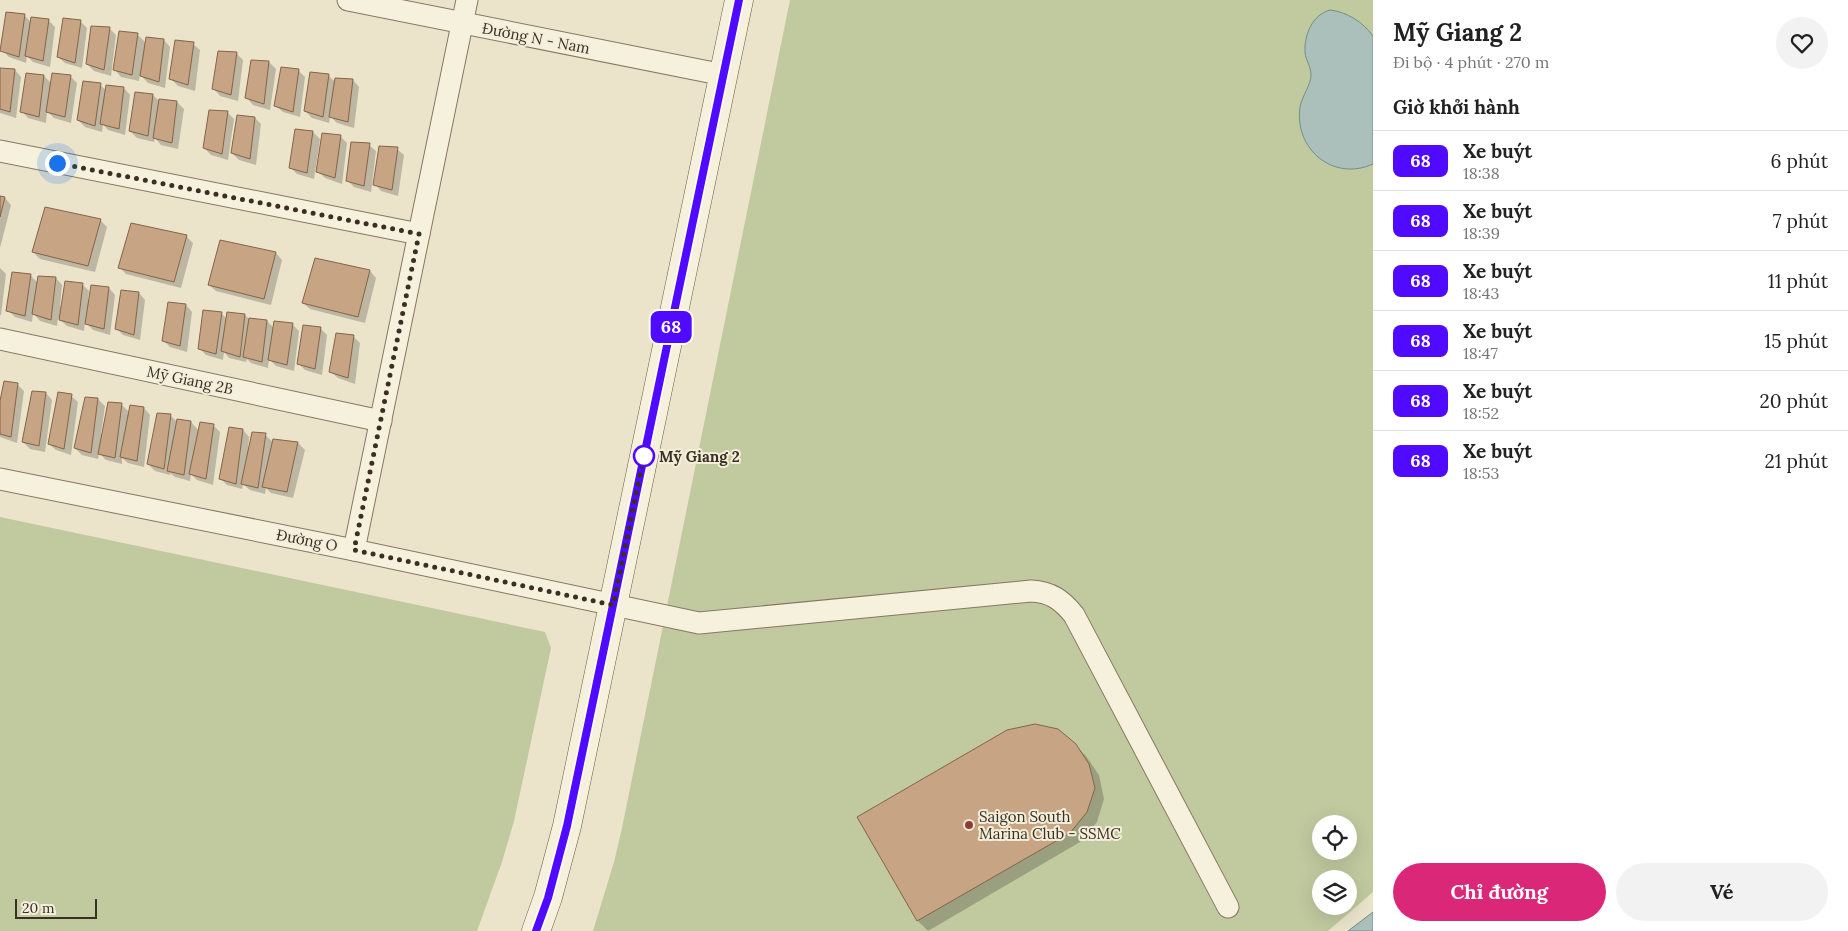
<!DOCTYPE html>
<html lang="vi">
<meta charset="utf-8">
<style>
body{margin:0;font-family:Lora,serif;background:#f2f2f2;color:#222;height:100vh;display:flex;flex-direction:column;font-size:19px;white-space:nowrap}
*{box-sizing:border-box;margin:0}
p{font-size:16px;color:#767676}
.icon{flex:none;width:28px;height:28px;fill:none;stroke:currentColor;stroke-width:2;stroke-linecap:round;stroke-linejoin:round}
.map{position:relative;flex:1;overflow:hidden}
.panel{display:flex;flex-direction:column;background:#fff;width:475px}
.panel>*{flex:none}
.badge{padding:0 10px;border-radius:8px;font-size:18px;line-height:32px}
.controls{position:absolute;left:1312px;top:815px;display:grid;gap:10px}
.controls a{display:grid;place-items:center;width:45px;height:45px;border-radius:50%;background:#fff;box-shadow:0 5px 20px #0002;font-size:25px}
.scale{position:absolute;left:15px;bottom:12px;width:82px;box-sizing:border-box;padding-left:5px;border:2px solid #392f22;border-top:0;font-size:14px;line-height:18px;white-space:nowrap;color:#392f22;-webkit-text-stroke:4px #f3eed9;paint-order:stroke}
.you{position:absolute;width:25px;height:25px;margin:-12px;border:4px solid #fff;border-radius:50%;background:#1a73e8;box-shadow:0 0 0 8px #1a73e833}
.map>.badge{position:absolute;translate:-50% -50%;box-shadow:0 0 0 2px #fff}
h2{padding:0 20px;font-size:19px;line-height:45px}
.round{display:grid;place-items:center;flex:none;width:52px;height:52px;border-radius:26px;background:#f2f2f2}
.head{display:flex;align-items:center;justify-content:space-between;height:85px;padding:0 20px}
h1{font-size:24px;font-weight:700;line-height:38px}
.button{display:flex;gap:10px;margin-top:auto;padding:10px 20px}
.button a{flex:1;height:58px;border-radius:30px;background:#db2777;color:#fff;font-size:20px;font-weight:700;line-height:58px;text-align:center}
.button a+a{background:#f2f2f2;color:#222}
ul{padding:0;list-style:none}
li{display:flex;align-items:center;gap:15px;height:60px;padding:0 20px;border-top:1px solid #e0e0e0}
li div{flex:1}
li b{display:block;font-size:19px}
li em{font-style:normal}
li .badge{min-width:55px;font-weight:700;text-align:center}
main{display:flex;flex:1;min-height:0}
.map>svg:first-child{display:block}
</style>
<main>
<div class="map">
<svg width="1373" height="931" viewBox="0 0 1373 931">
<rect width="100%" height="100%" fill="#ebe4cb"/>
<!-- green -->
<g fill="#c1c99f" fill-rule="evenodd">
<path d="M 790,0 L 1373,0 L 1373,892 L 1328,931 L 593,931 L 614,862 L 622,828 ZM 1321,824 L 1349,824 L 1349,851 L 1321,851 ZM 1321,879 L 1349,879 L 1349,906 L 1321,906 Z"/>
<path d="M 0,517 L 545,632 L 551,648 L 514,821 L 502,862 L 477,931 L 0,931 Z"/>
</g>
<!-- water -->
<g fill="#abc0bb" stroke="#718e89">
<path d="M 1330,10 C 1347,12 1363,22 1373,36 L 1373,164 C 1333,182 1294,149 1300,107 C 1302,96 1311,85 1311,75 C 1311,67 1306,60 1305,53 C 1304,35 1312,15 1330,10 Z"/>
<path d="M 1373,912 L 1373,931 L 1348,931 Z"/>
</g>
<!-- shadow -->
<g fill="#0003">
<path d="M 24,15 L 31,22 L 48,20 L 55,27 L 50,67 L 33,62 L 27,56 L 26,63 L 9,57 L 2,50 Z"/>
<path d="M 80,21 L 87,28 L 82,68 L 65,63 L 58,57 Z"/>
<path d="M 109,28 L 116,35 L 111,76 L 94,71 L 87,64 Z"/>
<path d="M 137,34 L 146,43 L 164,40 L 170,47 L 165,88 L 148,83 L 140,74 L 139,81 L 121,77 L 115,70 Z"/>
<path d="M 193,44 L 200,50 L 195,91 L 178,86 L 171,79 Z"/>
<path d="M 236,53 L 243,60 L 238,101 L 220,96 L 214,89 Z"/>
<path d="M 252,61 L 269,62 L 276,69 L 270,110 L 253,105 L 247,98 Z"/>
<path d="M 0,69 L 15,70 L 21,77 L 16,118 L 0,113 Z"/>
<path d="M 298,70 L 305,77 L 300,117 L 283,112 L 276,106 Z"/>
<path d="M 27,74 L 44,76 L 52,84 L 70,76 L 77,83 L 71,123 L 54,118 L 47,111 L 46,123 L 28,118 L 22,111 Z"/>
<path d="M 328,75 L 336,83 L 353,80 L 359,87 L 354,128 L 337,123 L 330,116 L 329,123 L 312,118 L 305,111 Z"/>
<path d="M 100,85 L 107,91 L 124,88 L 130,95 L 125,135 L 108,130 L 103,124 L 102,132 L 85,127 L 78,120 Z"/>
<path d="M 153,95 L 160,102 L 177,102 L 184,109 L 178,149 L 161,145 L 155,138 L 154,142 L 137,138 L 130,131 Z"/>
<path d="M 227,112 L 234,119 L 228,160 L 211,155 L 204,148 Z"/>
<path d="M 255,118 L 261,124 L 256,165 L 239,160 L 232,153 Z"/>
<path d="M 296,130 L 313,132 L 320,139 L 314,179 L 297,174 L 290,167 Z"/>
<path d="M 340,136 L 347,143 L 342,184 L 325,178 L 318,171 Z"/>
<path d="M 369,145 L 376,151 L 371,192 L 354,187 L 347,180 Z"/>
<path d="M 397,149 L 404,155 L 398,196 L 381,191 L 375,184 Z"/>
<path d="M 0,197 L 5,198 L 11,205 L 0,248 Z"/>
<path d="M 100,220 L 107,227 L 95,272 L 40,259 L 33,252 Z"/>
<path d="M 186,236 L 193,243 L 181,288 L 126,274 L 119,267 Z"/>
<path d="M 276,253 L 282,260 L 271,305 L 216,291 L 209,285 Z"/>
<path d="M 0,268 L 6,274 L 1,315 L 0,315 Z"/>
<path d="M 370,271 L 376,278 L 365,323 L 310,309 L 303,303 Z"/>
<path d="M 30,275 L 38,283 L 56,278 L 62,285 L 60,306 L 62,307 L 82,284 L 89,291 L 88,300 L 90,301 L 109,288 L 115,295 L 110,335 L 93,330 L 85,322 L 84,331 L 67,326 L 58,318 L 57,326 L 40,321 L 33,313 L 32,322 L 15,317 L 8,310 Z"/>
<path d="M 139,293 L 145,300 L 140,340 L 123,335 L 116,328 Z"/>
<path d="M 186,305 L 192,312 L 187,352 L 170,347 L 163,340 Z"/>
<path d="M 221,313 L 227,319 L 245,315 L 249,319 L 267,321 L 274,328 L 292,324 L 299,331 L 294,371 L 276,366 L 269,359 L 268,368 L 251,363 L 247,359 L 246,362 L 229,358 L 224,352 L 223,360 L 206,355 L 199,348 Z"/>
<path d="M 320,328 L 327,335 L 322,375 L 305,370 L 298,363 Z"/>
<path d="M 353,336 L 360,343 L 355,384 L 338,378 L 331,372 Z"/>
<path d="M 17,384 L 24,391 L 17,443 L 0,437 L 0,408 Z"/>
<path d="M 46,393 L 52,400 L 45,452 L 30,449 L 23,442 Z"/>
<path d="M 71,396 L 78,402 L 71,455 L 56,450 L 49,444 Z"/>
<path d="M 86,398 L 98,399 L 105,406 L 101,434 L 103,435 L 122,405 L 130,413 L 144,408 L 150,415 L 144,467 L 128,463 L 122,458 L 122,464 L 106,460 L 99,453 L 98,459 L 82,455 L 75,448 Z"/>
<path d="M 170,415 L 178,423 L 191,422 L 199,431 L 213,425 L 220,432 L 213,485 L 197,480 L 191,474 L 190,481 L 175,477 L 170,473 L 170,475 L 155,471 L 148,464 Z"/>
<path d="M 243,430 L 249,437 L 248,449 L 250,449 L 265,435 L 274,443 L 274,440 L 298,443 L 305,450 L 293,498 L 271,493 L 266,488 L 265,494 L 250,490 L 243,484 L 242,489 L 227,485 L 220,478 Z"/>
<path d="M 1075,745 L 1086,756 L 1099,775 L 1104,799 L 1097,822 L 1080,842 L 928,931 L 918,921 L 859,818 Z"/>
</g>
<!-- building -->
<g fill="#c6a484" stroke="#846448">
<path d="M 6,12 L 25,14 L 19,57 L 0,51 Z"/>
<path d="M 31,17 L 49,19 L 43,61 L 25,56 Z"/>
<path d="M 63,18 L 81,20 L 75,63 L 57,57 Z"/>
<path d="M 91,26 L 110,27 L 104,70 L 86,64 Z"/>
<path d="M 119,31 L 138,33 L 132,75 L 113,70 Z"/>
<path d="M 146,37 L 164,39 L 159,82 L 140,76 Z"/>
<path d="M 175,40 L 194,42 L 188,85 L 169,79 Z"/>
<path d="M 218,51 L 237,52 L 231,95 L 212,89 Z"/>
<path d="M 251,60 L 269,61 L 264,104 L 245,98 Z"/>
<path d="M 281,67 L 299,69 L 293,112 L 274,106 Z"/>
<path d="M 0,68 L 15,69 L 10,112 L 0,109 Z"/>
<path d="M 310,72 L 329,74 L 323,117 L 304,111 Z"/>
<path d="M 26,73 L 44,75 L 39,117 L 20,112 Z"/>
<path d="M 52,73 L 71,75 L 65,117 L 46,112 Z"/>
<path d="M 335,78 L 353,79 L 348,122 L 329,117 Z"/>
<path d="M 83,81 L 101,83 L 95,126 L 77,120 Z"/>
<path d="M 106,85 L 124,87 L 119,129 L 100,124 Z"/>
<path d="M 135,92 L 153,94 L 148,136 L 129,131 Z"/>
<path d="M 159,99 L 177,101 L 172,143 L 153,138 Z"/>
<path d="M 209,110 L 228,111 L 222,154 L 203,148 Z"/>
<path d="M 237,115 L 255,117 L 250,159 L 231,153 Z"/>
<path d="M 295,129 L 313,131 L 307,173 L 289,168 Z"/>
<path d="M 322,133 L 341,135 L 335,178 L 316,172 Z"/>
<path d="M 351,142 L 370,143 L 364,186 L 346,181 Z"/>
<path d="M 379,146 L 398,147 L 392,190 L 373,185 Z"/>
<path d="M 0,196 L 5,197 L 0,217 Z"/>
<path d="M 45,207 L 101,219 L 88,266 L 32,252 Z"/>
<path d="M 131,223 L 187,235 L 174,282 L 118,268 Z"/>
<path d="M 220,240 L 276,252 L 264,299 L 208,285 Z"/>
<path d="M 315,258 L 370,270 L 358,317 L 302,303 Z"/>
<path d="M 12,272 L 31,274 L 25,316 L 6,311 Z"/>
<path d="M 38,276 L 56,277 L 51,320 L 32,314 Z"/>
<path d="M 65,281 L 83,283 L 78,325 L 59,320 Z"/>
<path d="M 91,285 L 109,287 L 104,329 L 85,324 Z"/>
<path d="M 121,290 L 139,292 L 134,335 L 115,329 Z"/>
<path d="M 168,302 L 186,304 L 180,346 L 162,341 Z"/>
<path d="M 203,310 L 222,312 L 216,354 L 198,349 Z"/>
<path d="M 227,312 L 245,314 L 240,357 L 221,351 Z"/>
<path d="M 249,318 L 267,320 L 262,362 L 243,357 Z"/>
<path d="M 274,321 L 293,323 L 287,365 L 268,360 Z"/>
<path d="M 303,325 L 321,327 L 315,369 L 297,364 Z"/>
<path d="M 336,333 L 354,335 L 348,378 L 329,372 Z"/>
<path d="M 4,381 L 18,383 L 11,437 L 0,434 L 0,401 Z"/>
<path d="M 32,391 L 46,392 L 39,446 L 22,442 Z"/>
<path d="M 58,392 L 72,394 L 64,449 L 48,444 Z"/>
<path d="M 85,397 L 98,398 L 91,453 L 74,448 Z"/>
<path d="M 108,402 L 122,403 L 115,458 L 98,454 Z"/>
<path d="M 130,405 L 144,407 L 137,461 L 120,457 Z"/>
<path d="M 157,413 L 171,414 L 164,469 L 147,464 Z"/>
<path d="M 177,419 L 191,421 L 184,475 L 167,471 Z"/>
<path d="M 200,422 L 214,424 L 206,479 L 189,474 Z"/>
<path d="M 229,427 L 243,429 L 236,484 L 219,479 Z"/>
<path d="M 252,432 L 266,433 L 258,488 L 241,484 Z"/>
<path d="M 273,439 L 298,442 L 287,492 L 262,487 Z"/>
<path d="M 1035,724 L 1058,729 L 1076,744 L 1089,764 L 1095,788 L 1087,812 L 1070,833 L 917,921 L 857,817 L 1007,730 Z"/>
</g>
<g fill="none" stroke-linecap="round" stroke-linejoin="round">
<defs>
<g id="street">
<path d="M 348,0 L 724,75"/>
<path d="M 0,151 L 419,234"/>
<path d="M 0,339 L 381,421"/>
<path d="M 0,479 L 354,550 L 699,623 L 1031,591 C 1051,592 1062,600 1074,615 L 1228,907"/>
<path d="M 354,550 L 467,0"/>
</g>
<path id="secondary" d="M 536,931 L 548,897 L 567,826 L 739,0"/>
</defs>
<!-- street casing -->
<use href="#street" stroke="#877760" stroke-width="23"/>
<!-- secondary casing -->
<use href="#secondary" stroke="#695943" stroke-width="29"/>
<!-- street -->
<use href="#street" stroke="#f6f1dd" stroke-width="21"/>
<!-- secondary -->
<use href="#secondary" stroke="#f6f1dd" stroke-width="28"/>
</g>
<g fill="none" stroke-linecap="round" stroke-linejoin="round">
<defs>
<path id="line" d="M 536,931 L 548,898 L 567,826 L 739,0"/>
</defs>
<!-- line casing -->
<use href="#line" stroke="#fff" stroke-width="11"/>
<!-- line -->
<use href="#line" stroke="#4f0aff" stroke-width="8"/>
<!-- walk -->
<path stroke="#392f22" stroke-width="5" stroke-dasharray="0 9" d="M 57,163 L 419,234 L 354,550 L 613,605 L 644,456"/>
</g>
<!-- markers -->
<circle fill="#fff" stroke="#4f0aff" stroke-width="2.5" cx="644" cy="456" r="10"/>
<circle fill="#903b35" stroke="#f3eed9" stroke-width="2" cx="969" cy="825" r="5"/>
<g text-anchor="middle" dominant-baseline="central" stroke-width="4" stroke-linejoin="round" paint-order="stroke">
<!-- street labels -->
<g font-size="15" fill="#392f22" stroke="#f3eed9">
<text transform="translate(536 38) rotate(11)">Đường N - Nam</text>
<text transform="translate(190 380) rotate(12)">Mỹ Giang 2B</text>
<text transform="translate(307 540) rotate(11)">Đường O</text>
</g>
<!-- stop labels -->
<g font-size="15" font-weight="bold" fill="#392f22" stroke="#f3eed9" text-anchor="start">
<text x="659" y="456">Mỹ Giang 2</text>
</g>
<!-- poi labels -->
<g font-size="15" fill="#392f22" stroke="#f3eed9" text-anchor="start">
<text x="979" y="816">Saigon South<tspan x="979" dy="17">Marina Club - SSMC</tspan></text>
</g>
</g>
</svg>
<div class="controls">
<a><svg class="icon" aria-label="locate" viewBox="0 0 24 24"><circle cx="12" cy="12" r="6"/><path d="M12 2v4M12 18v4M2 12h4M18 12h4"/></svg></a>
<a><svg class="icon" aria-label="layers" viewBox="0 0 24 24"><path d="M12 4l9 5-9 5-9-5zM3 14l9 5 9-5"/></svg></a>
</div>
<div class="scale">20 m</div>
<div class="you" style="left:57px;top:163px"></div>
<b class="badge" style="left:671px;top:327px;background:#4f0aff;color:#fff">68</b>
</div>
<section class="panel">
<div class="head"><div><h1>Mỹ Giang 2</h1><p>Đi bộ · 4 phút · 270 m</p></div><a class="round"><svg class="icon" aria-label="heart" viewBox="0 0 24 24"><path d="M12 20l-8-8c-3-5 5-10 8-4 3-6 11-1 8 4z"/></svg></a></div>
<h2>Giờ khởi hành</h2>
<ul>
<li><span class="badge" style="background:#4f0aff;color:#fff">68</span><div><b>Xe buýt</b><p>18:38</p></div><em>6 phút</em></li>
<li><span class="badge" style="background:#4f0aff;color:#fff">68</span><div><b>Xe buýt</b><p>18:39</p></div><em>7 phút</em></li>
<li><span class="badge" style="background:#4f0aff;color:#fff">68</span><div><b>Xe buýt</b><p>18:43</p></div><em>11 phút</em></li>
<li><span class="badge" style="background:#4f0aff;color:#fff">68</span><div><b>Xe buýt</b><p>18:47</p></div><em>15 phút</em></li>
<li><span class="badge" style="background:#4f0aff;color:#fff">68</span><div><b>Xe buýt</b><p>18:52</p></div><em>20 phút</em></li>
<li><span class="badge" style="background:#4f0aff;color:#fff">68</span><div><b>Xe buýt</b><p>18:53</p></div><em>21 phút</em></li>
</ul>
<div class="button"><a>Chỉ đường</a><a>Vé</a></div>
</section>
</main>
